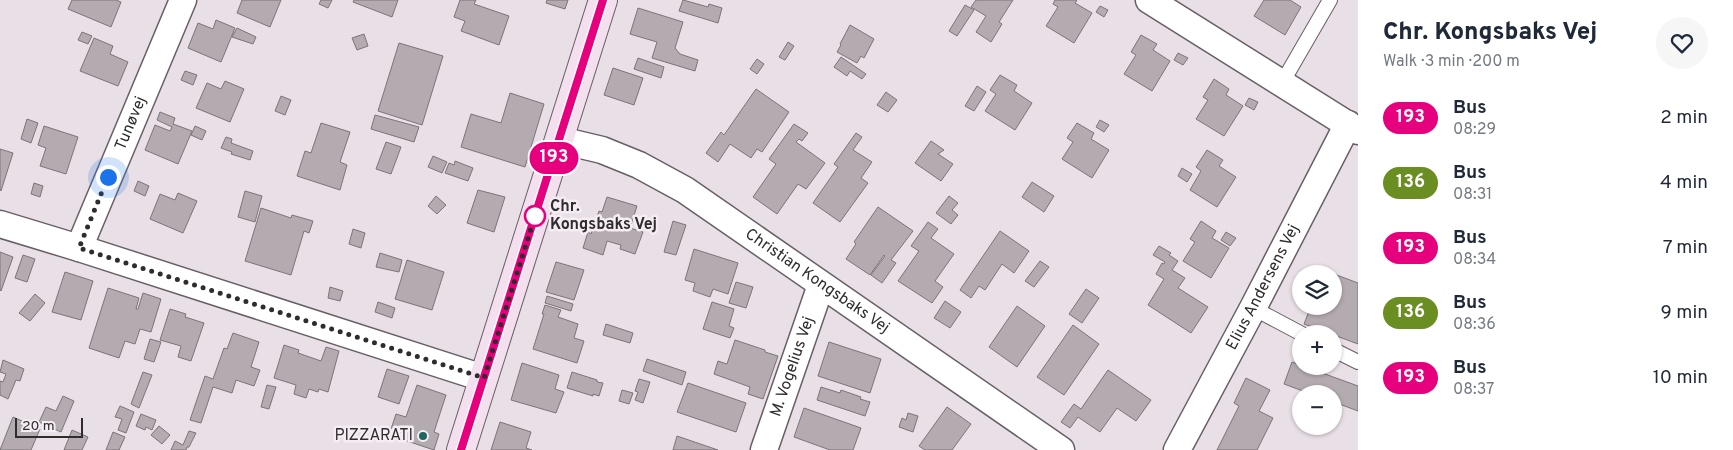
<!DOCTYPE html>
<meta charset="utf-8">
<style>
body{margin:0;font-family:Overpass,sans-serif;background:#f6f6f7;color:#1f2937;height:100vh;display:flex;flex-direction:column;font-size:19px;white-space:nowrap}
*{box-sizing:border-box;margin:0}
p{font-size:16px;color:#747a83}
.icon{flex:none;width:28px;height:28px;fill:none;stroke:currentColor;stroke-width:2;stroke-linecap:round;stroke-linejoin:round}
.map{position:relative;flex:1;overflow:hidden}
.panel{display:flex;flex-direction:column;background:#fff;width:375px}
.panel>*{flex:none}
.badge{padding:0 10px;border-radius:16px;font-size:18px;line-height:32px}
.tools{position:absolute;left:1292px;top:265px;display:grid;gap:10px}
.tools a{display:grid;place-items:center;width:50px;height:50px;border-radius:50%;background:#fff;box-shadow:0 1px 4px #0004;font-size:25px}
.scale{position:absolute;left:15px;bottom:12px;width:68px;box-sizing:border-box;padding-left:5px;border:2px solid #2f2c2e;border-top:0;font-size:14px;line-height:18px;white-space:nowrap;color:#2f2c2e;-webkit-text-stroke:4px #f6ecf3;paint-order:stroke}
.you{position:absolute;width:25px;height:25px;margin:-12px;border:4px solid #fff;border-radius:50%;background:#1a73e8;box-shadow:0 0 0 8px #1a73e833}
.map>.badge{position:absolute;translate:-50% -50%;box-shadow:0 0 0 2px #fff}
.round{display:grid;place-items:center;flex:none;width:52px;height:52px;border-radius:26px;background:#f6f6f7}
.head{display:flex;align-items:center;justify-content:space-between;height:85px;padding:0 25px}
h1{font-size:24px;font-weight:800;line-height:38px}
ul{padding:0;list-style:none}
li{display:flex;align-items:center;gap:15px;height:65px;padding:0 25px}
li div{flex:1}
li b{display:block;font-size:19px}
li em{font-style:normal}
li .badge{min-width:55px;font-weight:700;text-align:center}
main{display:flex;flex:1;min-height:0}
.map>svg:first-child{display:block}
</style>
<main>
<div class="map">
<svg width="1358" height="450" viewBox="0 0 1358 450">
<rect width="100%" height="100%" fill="#e9dfe6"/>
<!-- building -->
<g fill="#b4abb1" stroke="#7c747a">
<path d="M 72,0 L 116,0 L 121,2 L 111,27 L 68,9 Z"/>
<path d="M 242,0 L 281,0 L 270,27 L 237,13 Z"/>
<path d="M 321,0 L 332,0 L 328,8 L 319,4 Z"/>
<path d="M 354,0 L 398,0 L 392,17 L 353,2 Z"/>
<path d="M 460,0 L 476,0 L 474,4 L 509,16 L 499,45 L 461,31 L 465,21 L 454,17 Z"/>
<path d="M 547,0 L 568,0 L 565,9 L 546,3 Z"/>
<path d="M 683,0 L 708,7 L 709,4 L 722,8 L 718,23 L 679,11 Z"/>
<path d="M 976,0 L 1013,0 L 999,22 L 1002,24 L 991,42 L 976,32 L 986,16 L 971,7 Z"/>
<path d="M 1055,0 L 1077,0 L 1075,3 L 1092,13 L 1074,43 L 1046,26 L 1058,7 L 1053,4 Z"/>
<path d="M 1264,0 L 1290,0 L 1301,7 L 1285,35 L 1254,16 Z"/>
<path d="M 965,5 L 974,10 L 957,36 L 949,31 Z"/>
<path d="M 1100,6 L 1108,10 L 1104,17 L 1096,12 Z"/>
<path d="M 638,8 L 683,22 L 675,48 L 680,54 L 698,60 L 695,71 L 652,58 L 657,42 L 630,34 Z"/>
<path d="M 216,20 L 235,28 L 221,62 L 188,48 L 198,23 L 213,29 Z"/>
<path d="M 850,25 L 874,39 L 864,58 L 861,56 L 857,63 L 837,52 L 841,45 L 840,44 Z"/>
<path d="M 237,28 L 256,37 L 253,44 L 232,37 Z"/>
<path d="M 82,32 L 92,36 L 88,44 L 78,40 Z"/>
<path d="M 364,34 L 368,46 L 357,50 L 352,38 Z"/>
<path d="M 1141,35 L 1157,44 L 1153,50 L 1170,61 L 1152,91 L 1124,74 L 1136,55 L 1131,52 Z"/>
<path d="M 94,38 L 113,46 L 110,54 L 128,62 L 118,86 L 80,71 Z"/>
<path d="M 788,42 L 794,46 L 785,60 L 779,57 Z"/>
<path d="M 399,43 L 443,56 L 422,125 L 378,111 Z"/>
<path d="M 1178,53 L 1188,58 L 1183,65 L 1174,60 Z"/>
<path d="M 841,57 L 866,74 L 862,79 L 850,71 L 847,76 L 834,67 Z"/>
<path d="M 638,58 L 664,67 L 661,78 L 634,69 Z"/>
<path d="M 757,59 L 764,64 L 757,74 L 750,69 Z"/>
<path d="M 613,68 L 643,78 L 634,105 L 604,95 Z"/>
<path d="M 185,71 L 197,75 L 193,85 L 181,80 Z"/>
<path d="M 1000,75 L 1017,85 L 1014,91 L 1032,103 L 1015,130 L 985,111 L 996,94 L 990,90 Z"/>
<path d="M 1214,79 L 1229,89 L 1226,95 L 1243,106 L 1224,136 L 1196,119 L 1208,100 L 1203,97 Z"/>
<path d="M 225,81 L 244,89 L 230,122 L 196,108 L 207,83 L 221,89 Z"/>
<path d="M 977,86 L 986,92 L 974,111 L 965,106 Z"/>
<path d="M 756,89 L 789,112 L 762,152 L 757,149 L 751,158 L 730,144 L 718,162 L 706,153 L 721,132 L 724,135 Z"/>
<path d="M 886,92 L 897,100 L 888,112 L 877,105 Z"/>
<path d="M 510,93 L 544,104 L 525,167 L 461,147 L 471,114 L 501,123 Z"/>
<path d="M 281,96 L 291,100 L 285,115 L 275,111 Z"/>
<path d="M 1249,98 L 1258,102 L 1254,110 L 1245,105 Z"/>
<path d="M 160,112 L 175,118 L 173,124 L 192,131 L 178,164 L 145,150 L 155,125 L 170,131 L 172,127 L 157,120 Z"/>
<path d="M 375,115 L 419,127 L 414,142 L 371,129 Z"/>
<path d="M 27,119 L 38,123 L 31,143 L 21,139 Z"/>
<path d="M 1100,120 L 1109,125 L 1104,132 L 1096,127 Z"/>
<path d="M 321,123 L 350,132 L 340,162 L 347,165 L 340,190 L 297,176 L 305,151 L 311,153 Z"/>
<path d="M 1077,123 L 1094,133 L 1091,139 L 1109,150 L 1092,178 L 1062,159 L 1073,142 L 1067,138 Z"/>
<path d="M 794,124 L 808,133 L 802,141 L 799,139 L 796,142 L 825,163 L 806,189 L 798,184 L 777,214 L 753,197 L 776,164 L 769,159 Z"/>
<path d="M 44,126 L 78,137 L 66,174 L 40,166 L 46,148 L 38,145 Z"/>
<path d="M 195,126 L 206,131 L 202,140 L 191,135 Z"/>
<path d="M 856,133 L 862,137 L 853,150 L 872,162 L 861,178 L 868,183 L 840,222 L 813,203 L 838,167 L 834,164 Z"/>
<path d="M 226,137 L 232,139 L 231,143 L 253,151 L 250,160 L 231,154 L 232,152 L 221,148 Z"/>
<path d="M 931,141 L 944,150 L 938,154 L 953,164 L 941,181 L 915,163 Z"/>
<path d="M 386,142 L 401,147 L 391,174 L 376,169 Z"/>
<path d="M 0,149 L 13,153 L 1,191 L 0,190 Z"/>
<path d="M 1207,150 L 1223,160 L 1219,166 L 1236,177 L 1217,207 L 1190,190 L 1201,171 L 1196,167 Z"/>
<path d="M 433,156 L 447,162 L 442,173 L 428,167 Z"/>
<path d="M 455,161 L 473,168 L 468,181 L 445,173 L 449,163 L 454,165 Z"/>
<path d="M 1182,168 L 1192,174 L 1187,182 L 1178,176 Z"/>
<path d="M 138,181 L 149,186 L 145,196 L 134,191 Z"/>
<path d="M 1032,182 L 1054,196 L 1044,212 L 1022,197 Z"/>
<path d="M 34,183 L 43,186 L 40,197 L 31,194 Z"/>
<path d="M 478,190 L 505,197 L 494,232 L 467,223 Z"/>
<path d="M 245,191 L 262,196 L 255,222 L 238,217 Z"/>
<path d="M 178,193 L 197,201 L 183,233 L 150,219 L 160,194 L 175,200 Z"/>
<path d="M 436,196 L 446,205 L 437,214 L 428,206 Z"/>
<path d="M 949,196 L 958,203 L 952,210 L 958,215 L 951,224 L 936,213 Z"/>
<path d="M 607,197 L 637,206 L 630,228 L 643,232 L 635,254 L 620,249 L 621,245 L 607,241 L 603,255 L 583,248 L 588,232 L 591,234 L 599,211 L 602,212 Z"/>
<path d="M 878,207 L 913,231 L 891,260 L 896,263 L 882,283 L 871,275 L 885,256 L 884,255 L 870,275 L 846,259 L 856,244 L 854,242 Z"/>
<path d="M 261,208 L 291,218 L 292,215 L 313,221 L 309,233 L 304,231 L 291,275 L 245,261 Z"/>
<path d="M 673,221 L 686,225 L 676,255 L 664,252 Z"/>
<path d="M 1201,221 L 1216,231 L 1212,238 L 1229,248 L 1211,278 L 1183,261 L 1195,242 L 1190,239 Z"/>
<path d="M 928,222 L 938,229 L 931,238 L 954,254 L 935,281 L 943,287 L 932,303 L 898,281 L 919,251 L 911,246 Z"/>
<path d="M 353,229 L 365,233 L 361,248 L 349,244 Z"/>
<path d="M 1000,231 L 1029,251 L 1014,273 L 1002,264 L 985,290 L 979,286 L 971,298 L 960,290 Z"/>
<path d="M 1226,232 L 1236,238 L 1230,246 L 1221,240 Z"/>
<path d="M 1159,246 L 1171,253 L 1169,255 L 1178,261 L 1172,270 L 1185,278 L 1178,288 L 1208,307 L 1191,333 L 1148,305 L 1164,279 L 1156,274 L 1162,263 L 1164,264 L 1165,262 L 1153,255 Z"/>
<path d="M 694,249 L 738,263 L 728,294 L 713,289 L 710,297 L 693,291 L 695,283 L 685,280 Z"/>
<path d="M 0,252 L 13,257 L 1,291 L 0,290 Z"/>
<path d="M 380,253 L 402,260 L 399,272 L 376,267 Z"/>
<path d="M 23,255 L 35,259 L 27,282 L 15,278 Z"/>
<path d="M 407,260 L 444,272 L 432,310 L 395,299 Z"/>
<path d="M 1040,261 L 1049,267 L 1034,287 L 1025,281 Z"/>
<path d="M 556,262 L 584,270 L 574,300 L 546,292 Z"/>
<path d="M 65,272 L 93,281 L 81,320 L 52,312 Z"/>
<path d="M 1334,274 L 1358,283 L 1358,344 L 1304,324 L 1311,306 L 1334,306 Z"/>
<path d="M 736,282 L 753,287 L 746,308 L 729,303 Z"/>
<path d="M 330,287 L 343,291 L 340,301 L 328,298 Z"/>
<path d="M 108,288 L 139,298 L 136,309 L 138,309 L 143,293 L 161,299 L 151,332 L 140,329 L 135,344 L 125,341 L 119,358 L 89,348 Z"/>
<path d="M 1086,289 L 1099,298 L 1082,323 L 1069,314 Z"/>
<path d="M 35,294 L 45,303 L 30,321 L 19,313 Z"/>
<path d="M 547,296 L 573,304 L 571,311 L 545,303 Z"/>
<path d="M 945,301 L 961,312 L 950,328 L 934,318 Z"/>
<path d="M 378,302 L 395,308 L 392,318 L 375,312 Z"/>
<path d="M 712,302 L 734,309 L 729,326 L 734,328 L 730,338 L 703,329 Z"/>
<path d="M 545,305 L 561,310 L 558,317 L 578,324 L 574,338 L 584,341 L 577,363 L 533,349 L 544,314 L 542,314 Z"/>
<path d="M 1017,306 L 1045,326 L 1017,367 L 989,347 Z"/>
<path d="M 170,309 L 186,314 L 185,317 L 204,323 L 191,361 L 178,357 L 181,346 L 160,340 Z"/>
<path d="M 606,324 L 633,333 L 630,343 L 603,335 Z"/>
<path d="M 1073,325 L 1099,344 L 1064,395 L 1037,377 Z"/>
<path d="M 233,333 L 259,342 L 251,367 L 260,370 L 254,386 L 236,380 L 232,393 L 213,387 L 201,423 L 190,420 L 205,376 L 213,379 L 224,348 L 227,349 Z"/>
<path d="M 150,339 L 161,342 L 154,362 L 144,359 Z"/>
<path d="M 735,340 L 765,350 L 765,352 L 778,356 L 763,399 L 748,394 L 750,387 L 714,374 L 718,361 L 727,364 Z"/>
<path d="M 829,342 L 881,359 L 870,393 L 818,376 Z"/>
<path d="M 284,345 L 299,350 L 298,353 L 321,361 L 326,347 L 339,351 L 328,392 L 319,389 L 318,392 L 309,389 L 306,398 L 294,394 L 296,385 L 274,378 Z"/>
<path d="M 647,359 L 686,372 L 682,385 L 643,371 Z"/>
<path d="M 3,360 L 24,369 L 20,381 L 16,380 L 8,399 L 0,395 L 0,381 L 3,382 L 6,374 L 0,372 Z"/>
<path d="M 1292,362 L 1358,386 L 1358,411 L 1334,402 L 1334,394 L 1311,394 L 1284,384 Z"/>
<path d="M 522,363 L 559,375 L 555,389 L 564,392 L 556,413 L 511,400 Z"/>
<path d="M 387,369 L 409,376 L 399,404 L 378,397 Z"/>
<path d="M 1108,370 L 1151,400 L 1136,421 L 1117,408 L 1100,432 L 1078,417 L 1070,428 L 1061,422 L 1074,404 L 1081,409 Z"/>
<path d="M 143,372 L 152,375 L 139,408 L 131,404 Z"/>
<path d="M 572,372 L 597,380 L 597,382 L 603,383 L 599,396 L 593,394 L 593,396 L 567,388 Z"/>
<path d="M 1246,378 L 1270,390 L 1259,411 L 1273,418 L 1257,450 L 1217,450 L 1239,406 L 1234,403 Z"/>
<path d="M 639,379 L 650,382 L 643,403 L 635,400 L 638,392 L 635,391 Z"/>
<path d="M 688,383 L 746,403 L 736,432 L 677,412 Z"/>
<path d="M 267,385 L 276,387 L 269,409 L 261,407 Z"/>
<path d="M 417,385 L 446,395 L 434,432 L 439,434 L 434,450 L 389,435 L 396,414 L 406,417 Z"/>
<path d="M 821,387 L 840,393 L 841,390 L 861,397 L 860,399 L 870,402 L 865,416 L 817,400 Z"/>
<path d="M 622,390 L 633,393 L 629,404 L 619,401 Z"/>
<path d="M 63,396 L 74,401 L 61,432 L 39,422 L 46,407 L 56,411 Z"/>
<path d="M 120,406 L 134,412 L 126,433 L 118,430 L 122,419 L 115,417 Z"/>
<path d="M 947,407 L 971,424 L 952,450 L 925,450 L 919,446 Z"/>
<path d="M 804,408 L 861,428 L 853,450 L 830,450 L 794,437 Z"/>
<path d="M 908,413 L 918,416 L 913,432 L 899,427 L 902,418 L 906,420 Z"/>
<path d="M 141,414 L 156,420 L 152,430 L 146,427 L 145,430 L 136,426 Z"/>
<path d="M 13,417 L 40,429 L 31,450 L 0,450 Z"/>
<path d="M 500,422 L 531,432 L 526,448 L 532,450 L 491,450 Z"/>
<path d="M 159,426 L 170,435 L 162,444 L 151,435 Z"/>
<path d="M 72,430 L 88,437 L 82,450 L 64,450 Z"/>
<path d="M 189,431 L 196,433 L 189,447 L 187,447 L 186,450 L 171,450 L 175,441 L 183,445 Z"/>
<path d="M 113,432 L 125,437 L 119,450 L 106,450 Z"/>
<path d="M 677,436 L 718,450 L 673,450 Z"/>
</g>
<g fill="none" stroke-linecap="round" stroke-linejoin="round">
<defs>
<g id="service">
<path d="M 1282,83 L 1330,0"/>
<path d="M 1253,308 L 1302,334"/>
<path d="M 1334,350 L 1358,362"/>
</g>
<g id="minor">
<path d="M 1149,0 L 1358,131"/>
<path id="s1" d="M 560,140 L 602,150 L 639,165 L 685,190 L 1061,450"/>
<path d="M 0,224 L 79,248 L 483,378"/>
<path id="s2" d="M 79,248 L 183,0"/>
<path id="s3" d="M 764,450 L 821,285"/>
<path id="s4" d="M 1177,450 L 1253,308 L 1348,124"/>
</g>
<path id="secondary" d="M 461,450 L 603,0"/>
</defs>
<!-- service casing -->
<use href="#service" stroke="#675f65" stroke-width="16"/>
<!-- minor casing -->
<use href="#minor" stroke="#675f65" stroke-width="29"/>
<!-- secondary casing -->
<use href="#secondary" stroke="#675f65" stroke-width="30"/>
<!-- service -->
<use href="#service" stroke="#fff" stroke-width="14"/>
<!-- minor -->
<use href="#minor" stroke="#fff" stroke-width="26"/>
<!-- secondary -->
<use href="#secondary" stroke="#f4dfee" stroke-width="28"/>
</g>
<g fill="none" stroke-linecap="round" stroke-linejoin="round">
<defs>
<path id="line" d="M 461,450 L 603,0"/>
</defs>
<!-- line casing -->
<use href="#line" stroke="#fff" stroke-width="11"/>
<!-- line -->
<use href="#line" stroke="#e6007e" stroke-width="8"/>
<!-- walk -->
<path stroke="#2f2c2e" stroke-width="5" stroke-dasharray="0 9" d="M 108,177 L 79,248 L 484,378 L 535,216"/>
</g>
<!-- markers -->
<circle fill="#fff" stroke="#e6007e" stroke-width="2.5" cx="535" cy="216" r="10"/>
<circle fill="#1c6760" stroke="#f6ecf3" stroke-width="2" cx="423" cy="436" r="5"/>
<g text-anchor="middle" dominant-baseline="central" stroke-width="5" stroke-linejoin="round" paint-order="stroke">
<!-- street labels -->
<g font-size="16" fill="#2f2c2e" stroke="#f6ecf3">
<text stroke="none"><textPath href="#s2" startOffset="135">Tunøvej</textPath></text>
<text stroke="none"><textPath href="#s1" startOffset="296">Christian Kongsbaks Vej</textPath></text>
<text stroke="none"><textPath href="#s4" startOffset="184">Elius Andersens Vej</textPath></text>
<text stroke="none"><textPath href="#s3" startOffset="88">M. Vogelius Vej</textPath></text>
</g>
<!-- stop labels -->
<g font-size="16" font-weight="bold" fill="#2f2c2e" stroke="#f6ecf3" text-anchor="start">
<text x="550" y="207">Chr.<tspan x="550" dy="18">Kongsbaks Vej</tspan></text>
</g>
<!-- poi labels -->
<g font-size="16" fill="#2f2c2e" stroke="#f6ecf3" text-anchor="end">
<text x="413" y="436">PIZZARATI</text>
</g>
</g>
</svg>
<div class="tools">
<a><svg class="icon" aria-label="layers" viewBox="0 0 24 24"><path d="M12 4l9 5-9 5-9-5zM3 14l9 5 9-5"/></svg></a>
<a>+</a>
<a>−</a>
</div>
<div class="scale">20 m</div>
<div class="you" style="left:108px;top:177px"></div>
<b class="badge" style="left:554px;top:158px;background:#e6007e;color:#fff">193</b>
</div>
<section class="panel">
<div class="head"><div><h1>Chr. Kongsbaks Vej</h1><p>Walk · 3 min · 200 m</p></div><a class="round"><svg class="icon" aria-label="heart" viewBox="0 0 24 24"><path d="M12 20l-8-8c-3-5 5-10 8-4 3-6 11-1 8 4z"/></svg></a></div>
<ul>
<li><span class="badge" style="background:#e6007e;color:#fff">193</span><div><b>Bus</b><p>08:29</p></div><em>2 min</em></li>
<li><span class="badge" style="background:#6b8e23;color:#fff">136</span><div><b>Bus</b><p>08:31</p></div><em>4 min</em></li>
<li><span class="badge" style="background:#e6007e;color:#fff">193</span><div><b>Bus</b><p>08:34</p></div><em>7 min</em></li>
<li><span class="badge" style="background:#6b8e23;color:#fff">136</span><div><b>Bus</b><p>08:36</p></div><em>9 min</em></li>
<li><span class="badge" style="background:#e6007e;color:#fff">193</span><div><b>Bus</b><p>08:37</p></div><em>10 min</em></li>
</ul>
</section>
</main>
